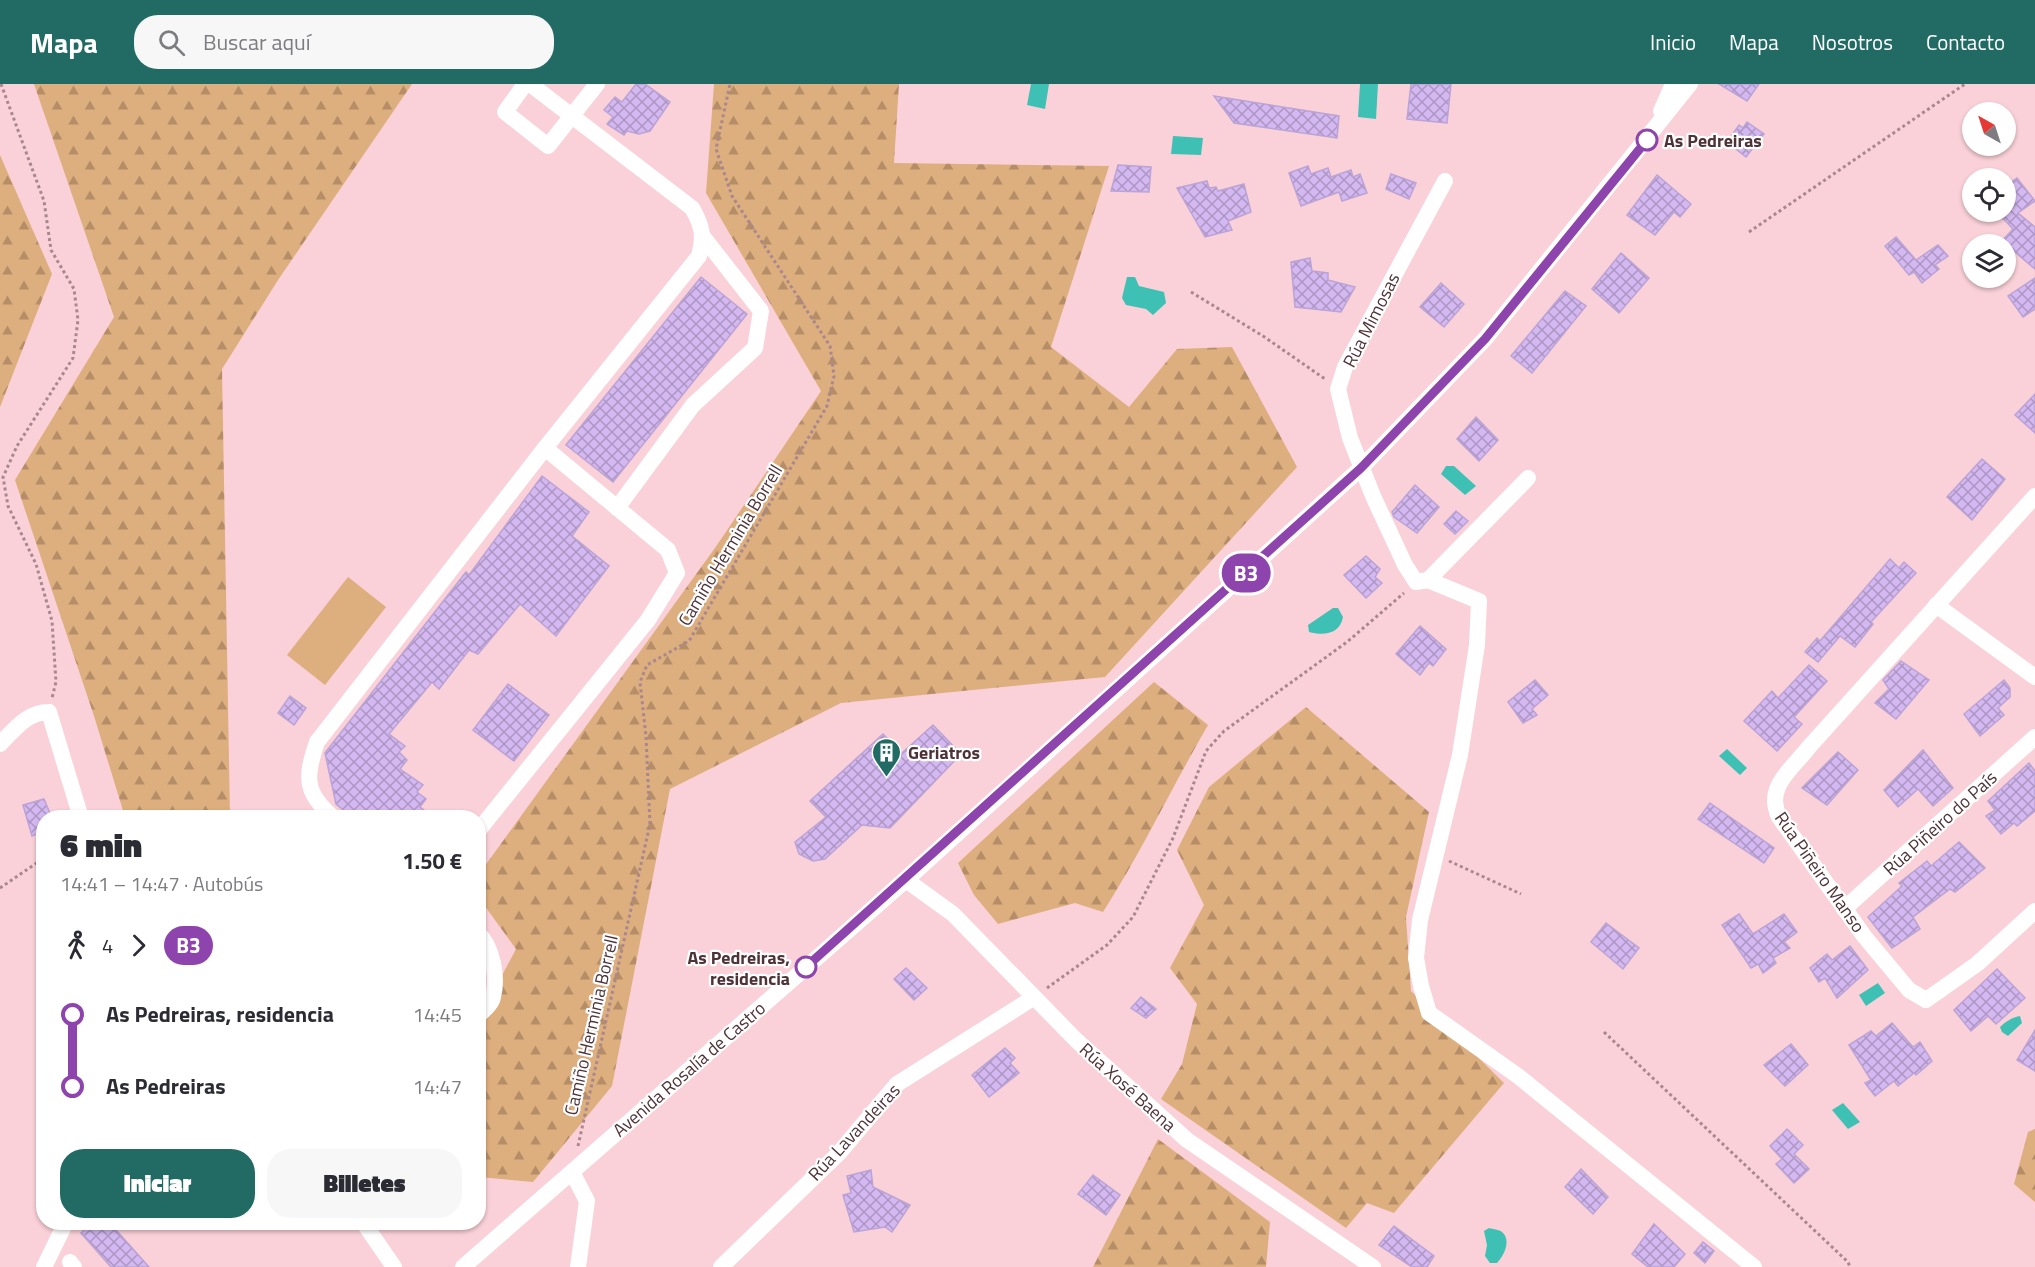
<!DOCTYPE html>
<html lang="es">
<meta charset="utf-8">
<style>
body{margin:0;font-family:"Titillium Web",sans-serif;background:#f7f7f7;color:#2b2b33;height:100vh;display:flex;flex-direction:column;font-size:22px;white-space:nowrap}
*{box-sizing:border-box;margin:0}
p{font-size:20px;color:#7c7c81}
.icon{flex:none;width:33px;height:33px;fill:none;stroke:currentColor;stroke-width:2;stroke-linecap:round;stroke-linejoin:round}
.map{position:relative;flex:1;overflow:hidden}
.sheet{position:absolute;left:36px;top:726px;width:450px;height:420px;display:flex;flex-direction:column;background:#fff;border-radius:24px;box-shadow:0 2px 4px #0004}
.sheet>*{flex:none}
.badge{padding:0 12px;border-radius:20px;font-size:21px;line-height:39px}
.needle{width:39px;rotate:321deg}
.controls{position:absolute;left:1962px;top:18px;display:grid;gap:12px}
.controls a{display:grid;place-items:center;width:54px;height:54px;border-radius:50%;background:#fff;box-shadow:0 2px 4px #0004;font-size:30px}
.map>.badge{position:absolute;translate:-50% -50%;box-shadow:0 0 0 3px #fff}
.legs{display:flex;align-items:center;gap:9px;height:66px;padding:0 24px;font-size:20px}
.legs p{margin-inline-start:auto}
.headline{display:flex;align-items:center;justify-content:space-between;height:102px;padding:0 24px}
h1{font-size:33px;font-weight:800;line-height:45px}
.cta{display:flex;gap:12px;margin-top:auto;padding:12px 24px}
.cta a{flex:1;height:69px;border-radius:24px;background:#226b64;color:#fff;font-size:24px;font-weight:800;line-height:69px;text-align:center}
.cta a+a{background:#f7f7f7;color:#2b2b33}
ul{padding:0 24px;list-style:none}
li{display:flex;align-items:center;gap:21px;height:72px;font-size:22px}
li i{display:grid;place-items:center;width:9px;height:100%;margin:0 8px;background:currentColor}
li i::after{content:'';width:15px;height:15px;margin:-8px;border:4px solid;border-radius:50%;background:#fff}
li p{margin-inline-start:auto}
li:first-child i{background:linear-gradient(#0000 50%,currentColor 0)}
li:last-child i{background:linear-gradient(currentColor 50%,#0000 0)}
header{display:flex;align-items:center;gap:36px;box-sizing:border-box;height:84px;padding:0 30px;background:#226b64;color:#fff}
header strong{font-size:28px}
nav{display:flex;gap:33px;margin-inline-start:auto;font-size:21px}
.search{width:420px;height:54px;background:#f7f7f7;display:flex;align-items:center;gap:15px;box-sizing:border-box;padding:0 21px;border-radius:24px;color:#7c7c81;font-size:22px}
.map>svg:first-child{display:block}
</style>
<header>
<strong>Mapa</strong>
<div class="search"><svg class="icon" aria-label="search" viewBox="0 0 24 24"><circle cx="10" cy="10" r="6"/><path d="M15 15l6 6"/></svg>Buscar aquí</div>
<nav><a>Inicio</a><a>Mapa</a><a>Nosotros</a><a>Contacto</a></nav>
</header>
<div class="map">
<svg width="2035" height="1183" viewBox="0 0 2035 1183">
<defs>
<pattern id="forest-firs" width="22" height="20" patternUnits="userSpaceOnUse" patternTransform="scale(1.5)"><rect width="22" height="20" fill="#ddae7e"/><path d="M5 1l3.5 6h-7zM16 11l3.5 6h-7z" fill="#b58e68"/></pattern>
<pattern id="building-cross-hatch" width="8" height="8" patternUnits="userSpaceOnUse" patternTransform="scale(1.5)"><rect width="8" height="8" fill="#d3b8f1"/><path d="M0 0l8 8M0 8l8-8" fill="none" stroke="#ad96c4"/></pattern>
</defs>
<rect width="100%" height="100%" fill="#fad1d8"/>
<!-- green -->
<path fill="#ddae7e" d="M 348,493 L 386,523 L 325,601 L 287,571 Z"/>
<!-- forest -->
<g fill="url(#forest-firs)">
<path d="M 34,0 L 412,0 L 278,196 L 222,285 L 230,733 L 125,733 L 94,632 L 15,396 L 114,233 Z"/>
<path d="M 714,0 L 899,0 L 894,79 L 1109,82 L 1051,263 L 1129,323 L 1177,265 L 1232,263 L 1297,383 L 1105,593 L 841,619 L 670,705 L 612,1002 L 533,1098 L 479,1093 L 478,937 L 516,865 L 479,814 L 479,790 L 715,464 L 821,307 L 706,109 Z"/>
<path d="M 0,71 L 52,190 L 0,323 Z"/>
<path d="M 1154,598 L 1208,641 C 1172,703 1142,767 1103,828 L 1075,819 L 998,840 L 974,811 L 958,779 Z"/>
<path d="M 1306,623 L 1429,728 L 1406,833 L 1411,907 L 1504,999 L 1394,1129 L 1367,1119 L 1346,1144 L 1161,1015 L 1182,980 L 1197,920 L 1170,884 L 1204,821 L 1177,766 L 1209,703 Z"/>
<path d="M 2035,1045 L 2035,1118 L 2014,1100 L 2028,1048 Z"/>
<path d="M 1158,1055 L 1270,1138 L 1266,1183 L 1093,1183 Z"/>
</g>
<!-- water -->
<g fill="#3fc0b4">
<path d="M 1031,0 L 1049,0 L 1045,25 L 1027,21 Z"/>
<path d="M 1360,0 L 1378,0 L 1376,35 L 1358,33 Z"/>
<path d="M 1173,52 L 1203,54 L 1201,71 L 1171,70 Z"/>
<path d="M 1127,193 L 1135,193 L 1139,202 L 1164,208 L 1166,219 L 1153,231 L 1146,225 L 1126,221 L 1122,214 Z"/>
<path d="M 1446,382 L 1454,382 L 1476,402 L 1465,411 L 1441,390 Z"/>
<path d="M 1333,524 L 1338,524 L 1343,533 C 1340,550 1324,552 1309,548 L 1308,541 Z"/>
<path d="M 1727,665 L 1747,684 L 1740,691 L 1719,672 Z"/>
<path d="M 1878,899 L 1885,909 L 1866,922 L 1859,911 Z"/>
<path d="M 2020,932 L 2022,939 L 2008,952 L 2002,948 L 2000,943 C 2005,938 2013,933 2020,932 Z"/>
<path d="M 1843,1019 L 1860,1038 L 1848,1045 L 1832,1026 Z"/>
<path d="M 1489,1144 C 1493,1145 1501,1146 1503,1149 C 1511,1157 1504,1172 1497,1179 L 1490,1179 L 1485,1172 L 1487,1161 L 1484,1147 Z"/>
</g>
<!-- building -->
<g fill="url(#building-cross-hatch)" stroke="#bba3d6" stroke-width="1.5">
<path d="M 636,0 L 645,0 L 670,18 L 650,47 L 639,50 L 627,47 L 624,51 L 607,40 L 613,33 L 604,26 L 615,13 L 622,18 Z"/>
<path d="M 1411,0 L 1451,0 L 1447,39 L 1407,35 Z"/>
<path d="M 1719,0 L 1759,0 L 1747,17 Z"/>
<path d="M 1214,12 L 1339,32 L 1337,54 L 1234,39 Z"/>
<path d="M 1747,38 L 1764,50 L 1746,73 L 1727,58 L 1739,41 L 1743,44 Z"/>
<path d="M 1118,81 L 1151,83 L 1149,108 L 1111,107 Z"/>
<path d="M 1308,82 L 1311,90 L 1328,84 L 1331,93 L 1351,86 L 1353,93 L 1360,90 L 1367,109 L 1342,117 L 1339,108 L 1301,122 L 1289,89 Z"/>
<path d="M 1391,90 L 1416,99 L 1409,115 L 1386,105 Z"/>
<path d="M 1657,91 L 1691,120 L 1680,133 L 1674,128 L 1655,151 L 1627,131 Z"/>
<path d="M 2017,94 L 2035,117 L 2018,129 L 2035,143 L 2035,185 L 2002,157 L 2013,145 L 1997,128 L 2006,128 L 2006,102 Z"/>
<path d="M 1207,97 L 1209,104 L 1216,103 L 1218,107 L 1244,100 L 1251,128 L 1228,137 L 1232,146 L 1205,153 L 1177,104 Z"/>
<path d="M 1896,153 L 1916,176 L 1938,161 L 1948,172 L 1935,181 L 1939,185 L 1922,199 L 1914,188 L 1909,191 L 1885,162 Z"/>
<path d="M 1621,169 L 1649,194 L 1619,229 L 1592,205 Z"/>
<path d="M 1310,174 L 1312,187 L 1328,189 L 1328,196 L 1355,203 L 1341,228 L 1295,223 L 1291,178 Z"/>
<path d="M 701,193 L 747,230 L 613,398 L 566,361 Z"/>
<path d="M 2035,194 L 2035,225 L 2023,233 L 2008,212 Z"/>
<path d="M 1441,199 L 1464,220 L 1444,243 L 1420,223 Z"/>
<path d="M 1565,207 L 1586,222 L 1532,289 L 1511,272 Z"/>
<path d="M 2035,310 L 2035,349 L 2015,331 Z"/>
<path d="M 1476,333 L 1498,356 L 1479,377 L 1457,355 Z"/>
<path d="M 1982,375 L 2005,395 L 1972,436 L 1947,413 Z"/>
<path d="M 542,392 L 589,428 L 572,452 L 609,482 L 556,552 L 520,520 L 478,570 L 469,566 L 439,605 L 432,598 L 389,650 L 405,662 L 399,668 L 407,676 L 400,685 L 423,701 L 417,708 L 426,715 L 420,723 L 434,734 L 353,734 L 336,720 L 325,669 L 466,488 L 469,491 Z"/>
<path d="M 1415,401 L 1439,423 L 1417,449 L 1394,433 L 1392,428 Z"/>
<path d="M 1456,427 L 1468,437 L 1455,450 L 1444,440 Z"/>
<path d="M 1366,472 L 1380,485 L 1375,493 L 1382,499 L 1366,514 L 1344,491 Z"/>
<path d="M 1890,475 L 1899,484 L 1904,478 L 1916,489 L 1871,538 L 1873,540 L 1855,563 L 1840,552 L 1818,578 L 1805,568 L 1817,554 L 1820,557 Z"/>
<path d="M 1420,542 L 1446,565 L 1433,582 L 1429,579 L 1420,591 L 1396,570 Z"/>
<path d="M 1901,577 L 1929,596 L 1896,635 L 1875,619 L 1889,605 L 1883,596 Z"/>
<path d="M 1809,581 L 1827,597 L 1794,633 L 1802,640 L 1777,667 L 1744,637 L 1772,607 L 1778,614 Z"/>
<path d="M 1535,596 L 1548,611 L 1532,625 L 1537,631 L 1523,639 L 1508,618 Z"/>
<path d="M 2004,596 L 2010,604 L 2010,613 L 1998,624 L 2004,631 L 1980,652 L 1964,630 Z"/>
<path d="M 508,600 L 549,631 L 514,677 L 473,646 Z"/>
<path d="M 290,612 L 306,624 L 294,641 L 278,629 Z"/>
<path d="M 933,641 L 961,670 L 890,744 L 862,741 L 825,775 L 813,777 L 799,770 L 795,758 L 826,733 L 810,717 L 883,650 L 902,669 Z"/>
<path d="M 1923,666 L 1953,704 L 1933,722 L 1918,705 L 1898,723 L 1884,706 Z"/>
<path d="M 1838,668 L 1858,686 L 1827,721 L 1802,704 Z"/>
<path d="M 2029,679 L 2035,687 L 2035,727 L 2017,742 L 2014,739 L 2001,750 L 1986,732 L 1995,726 L 1988,717 Z"/>
<path d="M 44,715 L 52,734 L 44,734 L 44,747 L 32,752 L 23,721 Z"/>
<path d="M 1710,719 L 1774,764 L 1764,779 L 1698,735 Z"/>
<path d="M 1959,758 L 1985,784 L 1955,808 L 1950,805 L 1913,833 L 1920,845 L 1892,864 L 1868,833 L 1902,802 L 1899,799 L 1927,777 L 1931,782 Z"/>
<path d="M 1739,830 L 1753,850 L 1784,830 L 1797,848 L 1784,858 L 1790,864 L 1773,874 L 1776,879 L 1763,889 L 1758,880 L 1751,884 L 1722,841 Z"/>
<path d="M 1606,839 L 1639,864 L 1623,885 L 1591,858 Z"/>
<path d="M 1850,862 L 1868,886 L 1837,914 L 1825,894 L 1819,898 L 1810,884 L 1827,870 L 1832,876 Z"/>
<path d="M 906,884 L 927,904 L 914,916 L 894,895 Z"/>
<path d="M 1997,885 L 2025,914 L 1996,940 L 1988,932 L 1971,947 L 1954,926 Z"/>
<path d="M 1141,913 L 1156,925 L 1146,934 L 1131,924 Z"/>
<path d="M 1892,939 L 1913,963 L 1920,958 L 1932,977 L 1916,991 L 1914,989 L 1898,1002 L 1894,997 L 1875,1012 L 1865,999 L 1871,996 L 1849,961 L 1871,947 L 1876,952 Z"/>
<path d="M 2035,946 L 2035,987 L 2017,976 Z"/>
<path d="M 1791,960 L 1808,981 L 1785,1002 L 1764,981 Z"/>
<path d="M 1005,964 L 1015,974 L 1010,979 L 1019,989 L 989,1013 L 972,991 Z"/>
<path d="M 1787,1045 L 1803,1061 L 1794,1070 L 1809,1085 L 1794,1099 L 1776,1080 L 1782,1075 L 1770,1062 Z"/>
<path d="M 1581,1085 L 1608,1113 L 1593,1130 L 1565,1103 Z"/>
<path d="M 871,1086 L 873,1103 L 910,1121 L 892,1148 L 885,1143 L 854,1148 L 843,1111 L 851,1109 L 847,1092 Z"/>
<path d="M 1093,1091 L 1120,1111 L 1106,1131 L 1078,1110 Z"/>
<path d="M 93,1138 L 109,1138 L 149,1183 L 111,1183 L 81,1149 Z"/>
<path d="M 1654,1140 L 1685,1170 L 1674,1183 L 1648,1183 L 1632,1170 Z"/>
<path d="M 1394,1142 L 1434,1172 L 1427,1183 L 1412,1183 L 1379,1161 Z"/>
<path d="M 1703,1158 L 1714,1167 L 1705,1179 L 1694,1169 Z"/>
</g>
<g fill="none" stroke-linecap="round" stroke-linejoin="round">
<!-- path -->
<g stroke="#a9878e" stroke-width="3" stroke-dasharray="3 3" stroke-linecap="butt">
<path d="M 1,0 L 44,117 L 51,166 L 74,205 L 78,236 L 73,274 L 17,362 L 3,393 L 8,422 L 36,480 L 52,537 L 56,598 L 52,614"/>
<path d="M 1749,148 L 1965,0"/>
<path d="M 1191,208 L 1263,252 L 1325,295"/>
<path d="M 1449,777 L 1521,810"/>
<path d="M 0,804 L 44,774"/>
<path d="M 1047,904 L 1107,861 L 1133,833 L 1173,754 L 1206,667 L 1224,647 L 1347,558 L 1404,509"/>
<path d="M 1604,948 L 1848,1178 L 1850,1183"/>
<path d="M 578,1062 L 650,740 L 646,652 L 640,598 L 647,581 L 689,557 L 827,322 L 834,292 L 830,262 L 732,112 L 716,65 L 730,0"/>
</g>
<!-- minor -->
<g stroke="#fff" stroke-width="16">
<path d="M 525,0 L 505,28 L 548,62 L 597,0"/>
<path d="M 530,0 L 692,124 C 703,143 704,152 699,172 L 545,364"/>
<path d="M 1661,27 L 1673,0"/>
<path d="M 1445,97 L 1345,283 L 1338,305 L 1350,354 L 1373,412 L 1405,481 L 1416,498 L 1428,496 L 1479,517 L 1477,561 L 1460,671 L 1420,836 L 1416,874 L 1421,902 L 1429,929 L 1518,992 L 1754,1183"/>
<path d="M 2035,412 L 1809,663 C 1791,686 1765,703 1779,733 L 1864,852 L 1909,906 L 1926,916 L 1977,880 L 2035,827"/>
<path d="M 617,424 L 693,321 L 755,264 L 761,227 L 704,154"/>
<path d="M 1428,496 L 1528,394"/>
<path d="M 1936,521 L 2035,593"/>
<path d="M 0,660 C 15,645 27,628 49,628 L 81,734"/>
<path d="M 334,734 C 304,709 305,693 317,658 L 545,364 L 668,466 L 677,489 L 648,536 L 478,747"/>
<path d="M 906,796 L 953,830 L 1076,956 L 1187,1056 L 1373,1183"/>
<path d="M 1844,825 L 2035,653"/>
<path d="M 478,849 C 493,863 498,894 493,913 C 492,920 483,927 478,932"/>
<path d="M 572,1088 L 587,1117 L 578,1183"/>
<path d="M 363,1138 L 394,1183"/>
<path d="M 70,1178 L 74,1183"/>
<path d="M 44,1183 L 66,1138"/>
<path d="M 463,1183 L 906,796 L 1361,384 L 1485,255 L 1690,0"/>
<path d="M 721,1183 L 839,1069 L 897,1000 L 1033,914"/>
</g>
</g>
<g fill="none" stroke-linecap="round" stroke-linejoin="round">
<defs>
<path id="line-1" d="M 806,883 L 1361,384 L 1485,255 L 1647,56"/>
</defs>
<!-- line-1 casing -->
<use href="#line-1" stroke="#fff" stroke-width="14"/>
<!-- line-1 -->
<use href="#line-1" stroke="#8e44ad" stroke-width="9"/>
</g>
<!-- icons -->
<defs>
<symbol id="building-pin" viewBox="-11 -11 22 30"><path d="M0 17L-7.5 6A9.5 9.5 0 1 1 7.5 6Z" fill="#226b64" stroke="#fefefe"/><path d="M-4-6H4V6H1V3H-1V6H-4ZM-2.5-4.3h1.7v1.8h-1.7ZM.8-4.3h1.7v1.8H.8ZM-2.5-1h1.7V.8h-1.7ZM.8-1h1.7V.8H.8Z" fill="#fff"/></symbol>
</defs>
<g fill-rule="evenodd">
<use href="#building-pin" x="870" y="652" width="33" height="45"/>
</g>
<!-- markers -->
<g fill="#fff" stroke="#8e44ad" stroke-width="3">
<circle cx="1647" cy="56" r="10"/>
<circle cx="806" cy="883" r="10"/>
</g>
<g text-anchor="middle" dominant-baseline="central" stroke-width="4.5" stroke-linejoin="round" paint-order="stroke">
<!-- stop labels -->
<g font-size="18" font-weight="bold" fill="#4d3338" stroke="#fefefe" text-anchor="start">
<text x="1664" y="56">As Pedreiras</text>
<text x="790" y="873" text-anchor="end">As Pedreiras,<tspan x="790" dy="21">residencia</tspan></text>
</g>
<!-- street labels -->
<g font-size="18" fill="#4d3338" stroke="#fefefe">
<text transform="translate(1371 236) rotate(-63)">Rúa Mimosas</text>
<text transform="translate(730 461) rotate(-59)">Camiño Herminia Borrell</text>
<text transform="translate(1940 739) rotate(-42)">Rúa Piñeiro do País</text>
<text transform="translate(1820 788) rotate(55)">Rúa Piñeiro Manso</text>
<text transform="translate(591 941) rotate(-77)">Camiño Herminia Borrell</text>
<text transform="translate(689 985) rotate(-41)">Avenida Rosalía de Castro</text>
<text transform="translate(1128 1003) rotate(42)">Rúa Xosé Baena</text>
<text transform="translate(854 1048) rotate(-47)">Rúa Lavandeiras</text>
</g>
<!-- poi labels -->
<g font-size="18" font-weight="bold" fill="#4d3338" stroke="#fefefe" text-anchor="start">
<text x="908" y="668">Geriatros</text>
</g>
</g>
</svg>
<div class="controls">
<a><svg class="needle" viewBox="-14 -14 28 28"><path d="M0-13l5 13h-10z" fill="#e53935"/><path d="M0 13l5-13h-10z" fill="#7c7c81"/></svg></a>
<a><svg class="icon" aria-label="locate" viewBox="0 0 24 24"><circle cx="12" cy="12" r="6"/><path d="M12 2v4M12 18v4M2 12h4M18 12h4"/></svg></a>
<a><svg class="icon" aria-label="layers" viewBox="0 0 24 24"><path d="M12 4l9 5-9 5-9-5zM3 14l9 5 9-5"/></svg></a>
</div>
<b class="badge" style="left:1246px;top:489px;background:#8e44ad;color:#fff">B3</b>
<section class="sheet">
<div class="headline"><div><h1>6 min</h1><p>14:41 – 14:47 · Autobús</p></div><b>1.50 €</b></div>
<div class="legs"><svg class="icon" aria-label="walk" viewBox="0 0 24 24"><circle cx="13" cy="4" r="2"/><path d="M13 8l-2 6 4 7M11 14l-3 7M7 12l3-4h3l4 4"/></svg>4<svg class="icon" aria-label="forward" viewBox="0 0 24 24"><path d="M9 5l7 7-7 7"/></svg><b class="badge" style="background:#8e44ad;color:#fff">B3</b></div>
<ul>
<li><i style="color:#8e44ad"></i><b>As Pedreiras, residencia</b><p>14:45</p></li>
<li><i style="color:#8e44ad"></i><b>As Pedreiras</b><p>14:47</p></li>
</ul>
<div class="cta"><a>Iniciar</a><a>Billetes</a></div>
</section>
</div>
